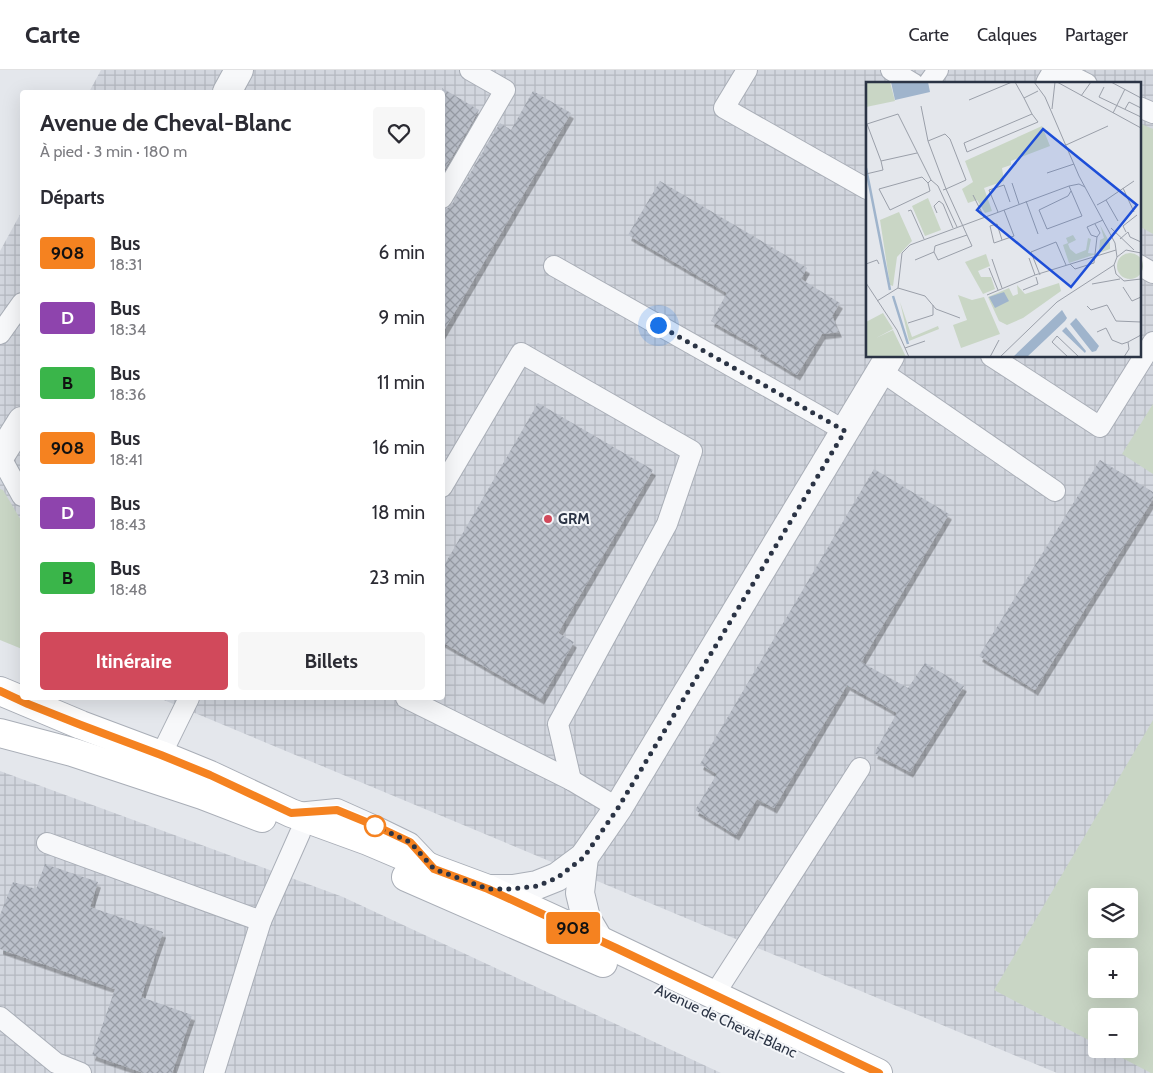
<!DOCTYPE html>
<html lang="fr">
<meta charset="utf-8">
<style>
body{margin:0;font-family:Cabin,sans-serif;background:#f7f7f7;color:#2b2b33;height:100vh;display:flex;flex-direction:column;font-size:19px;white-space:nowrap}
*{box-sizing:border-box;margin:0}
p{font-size:16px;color:#7c7c81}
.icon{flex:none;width:28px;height:28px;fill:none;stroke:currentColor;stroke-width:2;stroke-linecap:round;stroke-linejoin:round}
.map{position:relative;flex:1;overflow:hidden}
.side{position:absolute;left:20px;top:20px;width:425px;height:610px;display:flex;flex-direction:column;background:#fff;border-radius:5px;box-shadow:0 5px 20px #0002}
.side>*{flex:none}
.badge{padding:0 10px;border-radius:4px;font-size:18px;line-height:32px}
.controls{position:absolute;left:1088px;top:818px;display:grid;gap:10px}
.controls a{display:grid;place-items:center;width:50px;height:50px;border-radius:5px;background:#fff;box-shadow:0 5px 20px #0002;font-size:25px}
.you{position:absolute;width:25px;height:25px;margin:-12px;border:4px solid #fff;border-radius:50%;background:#1a73e8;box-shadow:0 0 0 8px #1a73e833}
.map>.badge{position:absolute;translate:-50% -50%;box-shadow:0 0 0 2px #fff}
h2{padding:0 20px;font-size:19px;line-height:45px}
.round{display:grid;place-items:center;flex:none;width:52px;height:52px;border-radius:5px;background:#f7f7f7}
.summary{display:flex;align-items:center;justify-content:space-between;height:85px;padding:0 20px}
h1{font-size:24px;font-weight:800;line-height:38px}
.button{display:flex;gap:10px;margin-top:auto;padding:10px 20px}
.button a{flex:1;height:58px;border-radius:5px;background:#d1495b;color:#fff;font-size:20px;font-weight:800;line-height:58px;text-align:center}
.button a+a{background:#f7f7f7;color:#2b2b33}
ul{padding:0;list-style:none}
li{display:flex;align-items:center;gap:15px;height:65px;padding:0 20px}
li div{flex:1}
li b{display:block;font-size:19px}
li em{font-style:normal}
li .badge{min-width:55px;font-weight:700;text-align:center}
header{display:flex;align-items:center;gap:30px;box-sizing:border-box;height:70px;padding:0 25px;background:#fff;border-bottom:1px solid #e1e1e2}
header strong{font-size:24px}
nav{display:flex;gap:28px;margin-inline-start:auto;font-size:18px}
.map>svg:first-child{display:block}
</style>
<header>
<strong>Carte</strong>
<nav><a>Carte</a><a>Calques</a><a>Partager</a></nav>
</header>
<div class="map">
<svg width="1153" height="1003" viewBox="0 0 1153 1003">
<defs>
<pattern id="industrial-grid" width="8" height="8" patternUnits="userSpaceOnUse" patternTransform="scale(1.25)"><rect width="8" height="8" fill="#d2d6de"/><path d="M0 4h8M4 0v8" fill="none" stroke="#b4b8c0"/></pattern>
<pattern id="building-cross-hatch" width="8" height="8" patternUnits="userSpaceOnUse" patternTransform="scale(1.25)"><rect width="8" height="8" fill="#bbc0ca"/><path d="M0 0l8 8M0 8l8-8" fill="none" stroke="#989da6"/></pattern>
<filter id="shadow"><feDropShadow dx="3" dy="5.5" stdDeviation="0" flood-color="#0004"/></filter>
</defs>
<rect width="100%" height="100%" fill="#e4e7ec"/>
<!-- industrial -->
<g fill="url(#industrial-grid)" fill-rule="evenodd">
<path d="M 101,0 L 1153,0 L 1153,1003 L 1057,1003 L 159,628 L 442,628 L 442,22 L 89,22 ZM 867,14 L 1139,14 L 1139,286 L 867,286 ZM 1096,826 L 1129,826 L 1129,859 L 1096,859 ZM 1096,886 L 1129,886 L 1129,919 L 1096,919 ZM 1096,946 L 1129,946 L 1129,979 L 1096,979 Z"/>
<path d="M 22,141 L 22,572 L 0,562 L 0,181 Z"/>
<path d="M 0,701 L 343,827 L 721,1003 L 0,1003 Z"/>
</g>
<!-- green -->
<g fill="#c9d6c5" fill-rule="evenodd">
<path d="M 1139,53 L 1153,59 L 1153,164 L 1139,156 Z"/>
<path d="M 1153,334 L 1153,404 L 1122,384 Z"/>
<path d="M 0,419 L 3,420 L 22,452 L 22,579 L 0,570 Z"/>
<path d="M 1153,650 L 1153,1003 L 1151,1003 L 1105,979 L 1129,979 L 1129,946 L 1096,946 L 1096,974 L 994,920 ZM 1096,826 L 1129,826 L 1129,859 L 1096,859 ZM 1129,886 L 1129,919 L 1096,919 L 1096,886 Z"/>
</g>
<!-- building -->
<g fill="url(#building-cross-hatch)" filter="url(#shadow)">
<path d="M 442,18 L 479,40 L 442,104 Z"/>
<path d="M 533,21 L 571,43 L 442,264 L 442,140 L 448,138 L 452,134 L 500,53 L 511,60 Z"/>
<path d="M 660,111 L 807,198 L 801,209 L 840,233 L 832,246 L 839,262 L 822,264 L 797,305 L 757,281 L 759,278 L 711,251 L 727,223 L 628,165 Z"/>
<path d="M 538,333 L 653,400 L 558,563 L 574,572 L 541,629 L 442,572 L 442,499 Z"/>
<path d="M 1100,390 L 1153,422 L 1153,429 L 1035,620 L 979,586 Z"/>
<path d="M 874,399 L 949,444 L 861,592 L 908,618 L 925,593 L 964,616 L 910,702 L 874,683 L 897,643 L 847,615 L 774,738 L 757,729 L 736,765 L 695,740 L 717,704 L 700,694 Z"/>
<path d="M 45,794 L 98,812 L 90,837 L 163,862 L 141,927 L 192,945 L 172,1003 L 144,1003 L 92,985 L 115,919 L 0,879 L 0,845 L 13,812 L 36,819 Z"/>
</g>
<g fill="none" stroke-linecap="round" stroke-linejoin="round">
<defs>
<g id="lane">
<path d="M 747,0 L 724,38 L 867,119"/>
<path d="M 891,0 L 914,14"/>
<path d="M 1060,0 L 1087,14"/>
<path d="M 928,14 L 938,0"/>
<path d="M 1139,37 L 1153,43"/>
<path d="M 442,128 L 505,20 L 470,0"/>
<path d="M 1139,195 L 1153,203"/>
<path d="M 554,196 L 814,343 L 845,361"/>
<path d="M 0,264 L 22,233"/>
<path d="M 991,286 L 1100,357 L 1153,272"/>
<path d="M 881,301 L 1055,421"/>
<path d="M 0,386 L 22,426"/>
<path d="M 442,417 L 521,283 L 692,381 L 667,454 L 558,654 L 571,710"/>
<path d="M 406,628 L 571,710 L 618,738"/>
<path d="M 161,685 L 189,628"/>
<path d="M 297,743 L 337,739 L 375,756 L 410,773 L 431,795"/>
<path d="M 47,773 L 261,851 L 300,763"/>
<path d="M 714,925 L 860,698"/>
<path d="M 0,947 L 56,993 L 81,1003"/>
<path d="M 214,1003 L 261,851"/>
</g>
<g id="street">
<path d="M 1050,14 L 1058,0"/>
<path d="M 227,22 L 239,0"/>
<path d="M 0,386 L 22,351"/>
<path d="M 584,787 L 580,823 L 586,848 L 599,870"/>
<path d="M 488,819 L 513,819 L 537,815 L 557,807 L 584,787 L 618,738 L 890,286"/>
</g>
<g id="secondary">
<path d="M 0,621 L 81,655 L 161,685 L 210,705 L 291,743 L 368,771 L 434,799 L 488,819 L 599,870 L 878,1003"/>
<path d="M 0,663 L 72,682 L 202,725 L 262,748"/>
<path d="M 406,807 L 603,893"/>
</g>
</defs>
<!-- lane casing -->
<use href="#lane" stroke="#a9aeb7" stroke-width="22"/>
<!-- street casing -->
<use href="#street" stroke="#a9aeb7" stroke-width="30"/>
<!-- secondary casing -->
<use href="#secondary" stroke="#a9aeb7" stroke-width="30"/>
<!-- lane -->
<use href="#lane" stroke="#f7f8fa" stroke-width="20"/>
<!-- street -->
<use href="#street" stroke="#f7f8fa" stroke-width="28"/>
<!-- secondary -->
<use href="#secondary" stroke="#fff" stroke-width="28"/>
</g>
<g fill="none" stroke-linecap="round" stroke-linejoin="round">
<defs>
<path id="line" d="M 0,621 L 28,634 L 81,655 L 161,685 L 210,705 L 291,743 L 337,740 L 376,756 L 410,772 L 434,799 L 488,819 L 616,878 L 879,1003"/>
</defs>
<!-- line casing -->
<use href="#line" stroke="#fff" stroke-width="11"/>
<!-- line -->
<use href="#line" stroke="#f58220" stroke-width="8"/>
<!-- walk -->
<path stroke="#2b3445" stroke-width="5" stroke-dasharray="0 9" d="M 375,756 L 410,772 L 434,799 L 488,819 L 512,819 L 537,816 L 557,808 L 584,787 L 618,738 L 845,361 L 658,255"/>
</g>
<!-- markers -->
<circle fill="#d1495b" stroke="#f4f6f9" stroke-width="2" cx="548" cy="449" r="5"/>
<circle fill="#fff" stroke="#f58220" stroke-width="2.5" cx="375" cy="756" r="10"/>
<g text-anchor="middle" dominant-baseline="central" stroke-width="4" stroke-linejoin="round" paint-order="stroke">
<!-- poi labels -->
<g font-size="15" font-weight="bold" fill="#2b3445" stroke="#f4f6f9" text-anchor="start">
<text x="558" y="449">GRM</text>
</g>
<!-- street labels -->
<g font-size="15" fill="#2b3445" stroke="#f4f6f9">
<text transform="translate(726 951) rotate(25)">Avenue de Cheval-Blanc</text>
</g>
</g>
<!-- overview -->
<g transform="translate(866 12)">
<rect width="275" height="275" fill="#e4e7ec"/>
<path d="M 0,0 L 24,0 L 29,19 L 0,25 ZM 176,44 L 184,64 L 145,79 L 145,83 L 136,86 L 138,99 L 118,106 L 126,129 L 119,131 L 111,118 L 102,121 L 96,107 L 107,100 L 99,79 ZM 62,116 L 75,148 L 59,154 L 46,124 ZM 33,130 L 46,159 L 31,175 L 27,204 L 24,203 L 14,138 ZM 234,143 L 244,161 L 244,167 L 233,171 L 234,158 L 238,156 ZM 207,153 L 210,158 L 202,162 L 204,167 L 210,172 L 220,168 L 222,156 L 225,157 L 222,171 L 230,172 L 203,181 L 197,163 L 202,161 L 200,156 ZM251 184a13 13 0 1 1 26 0a13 13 0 1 1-26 0ZM 120,172 L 124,184 L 112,189 L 115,195 L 125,195 L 129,207 L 117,212 L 99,180 ZM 193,201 L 195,209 L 157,236 L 141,243 L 133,239 L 122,215 L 143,206 L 147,214 L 152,212 L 151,203 L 159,212 ZM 92,213 L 106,218 L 118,215 L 134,252 L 95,266 L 87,243 L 101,238 ZM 34,220 L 46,255 L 72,244 L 73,247 L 43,259 ZM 17,231 L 27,247 L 10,256 L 27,248 L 40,275 L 0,275 L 0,240 Z" fill="#c9d6c5"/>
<path d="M 25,0 L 62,0 L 64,10 L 29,18 ZM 138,210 L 143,219 L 129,226 L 123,215 ZM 196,228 L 201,236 L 199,239 L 161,275 L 147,275 ZM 210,236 L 233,264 L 230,269 L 226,270 L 204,242 ZM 200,245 L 220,269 L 219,271 L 196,249 Z" fill="#9fb4cc"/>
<path fill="none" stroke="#9fb4cc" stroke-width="2.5" d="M 0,86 L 24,208M 27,214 L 42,262"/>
<path fill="none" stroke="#9a9fa9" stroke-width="1" d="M 149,0 L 158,16M 168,0 L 179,15 L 213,94 L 249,161 L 251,175M 191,0 L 275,46M 245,0 L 275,16M 238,5 L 233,15 L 275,35M 215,14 L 225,0M 103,18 L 146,0M 55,24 L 62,59 L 79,52 L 84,57 L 100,98 L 80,107 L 106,164 L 72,178 L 68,170 L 69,164 L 101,153M 186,27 L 189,0M 259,27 L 263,20 L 275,26M 247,31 L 259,7M 166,32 L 172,40 L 101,70 L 98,61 L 166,32 L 158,16 L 172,9M 62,59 L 80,107 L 77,108M 200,63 L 242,44M 51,71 L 15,79 L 1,42 L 32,32 L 65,98M 181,91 L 208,82M 0,92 L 17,88 L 15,79M 62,101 L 56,95 L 13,107 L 24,128 L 64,109 L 62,101 L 65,98 L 72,104 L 91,145M 146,101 L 153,122M 203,104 L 216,134 L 181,147 L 173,128 L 202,114 L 205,109M 257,106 L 268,130M 107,113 L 118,135M 240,118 L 268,99M 160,119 L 172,152M 231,123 L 240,118 L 252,139M 42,129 L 45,128 L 58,157M 132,130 L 123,108 L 138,103 L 144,120M 71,131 L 68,124 L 73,119 L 77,122 L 87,146M 229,142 L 234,151 L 231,155 L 225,153 L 221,145 L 237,138M 245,146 L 268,168M 260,150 L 257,144 L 271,133M 254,157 L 262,150 L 264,155 L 275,160M 136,158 L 131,142 L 124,144 L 128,161 L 148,154 L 138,128M 275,171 L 260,168 L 251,175 L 248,183 L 250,192 L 258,199 L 275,197M 163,176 L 169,193M 126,177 L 136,206M 49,178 L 68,170M 0,182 L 11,178 L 13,182M 204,182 L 209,187 L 228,181 L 231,155M 123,186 L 132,208M 174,193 L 165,170 L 190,160 L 200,183M 0,201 L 31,248 L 43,275M 226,202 L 254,197M 257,205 L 266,219 L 275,215M 32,206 L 59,214 L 70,227 L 94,236M 157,208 L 172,202 L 170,195M 121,213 L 169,193 L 250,168M 11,219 L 32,206 L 36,171 L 44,163 L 203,104 L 213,102 L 219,105M 221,224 L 225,228 L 241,223 L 250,239 L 275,240M 42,241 L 67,233 L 67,223M 231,250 L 240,246 L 246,258 L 256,262 L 262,260M 39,266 L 59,259M 124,275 L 133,258M 134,275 L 191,220 L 248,183M 202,275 L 186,260 L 191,254 L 213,275M 258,275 L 263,267 L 262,260 L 275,253"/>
<path fill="#1d4ed8" fill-opacity="0.15" stroke="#1d4ed8" stroke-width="2.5" d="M 177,47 L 271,123 L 205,205 L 111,128 Z"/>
<rect width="275" height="275" fill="none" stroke="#2b3445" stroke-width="2.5"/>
</g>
</svg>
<div class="controls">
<a><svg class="icon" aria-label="layers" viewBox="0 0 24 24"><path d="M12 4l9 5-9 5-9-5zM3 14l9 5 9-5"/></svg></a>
<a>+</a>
<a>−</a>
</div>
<div class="you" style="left:658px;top:255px"></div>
<b class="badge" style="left:573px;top:858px;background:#f58220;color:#111">908</b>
<section class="side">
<div class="summary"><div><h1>Avenue de Cheval-Blanc</h1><p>À pied · 3 min · 180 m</p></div><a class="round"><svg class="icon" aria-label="heart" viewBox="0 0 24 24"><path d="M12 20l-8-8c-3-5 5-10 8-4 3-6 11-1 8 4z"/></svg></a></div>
<h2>Départs</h2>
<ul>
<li><span class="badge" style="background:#f58220;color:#111">908</span><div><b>Bus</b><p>18:31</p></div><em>6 min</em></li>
<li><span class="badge" style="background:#8e44ad;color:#fff">D</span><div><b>Bus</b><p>18:34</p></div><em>9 min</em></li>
<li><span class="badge" style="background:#3ab54a;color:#111">B</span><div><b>Bus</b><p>18:36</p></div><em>11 min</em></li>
<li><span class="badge" style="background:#f58220;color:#111">908</span><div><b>Bus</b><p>18:41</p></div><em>16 min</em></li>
<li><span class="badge" style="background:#8e44ad;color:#fff">D</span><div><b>Bus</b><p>18:43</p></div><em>18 min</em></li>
<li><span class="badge" style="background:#3ab54a;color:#111">B</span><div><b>Bus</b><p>18:48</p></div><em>23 min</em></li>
</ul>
<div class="button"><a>Itinéraire</a><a>Billets</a></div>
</section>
</div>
